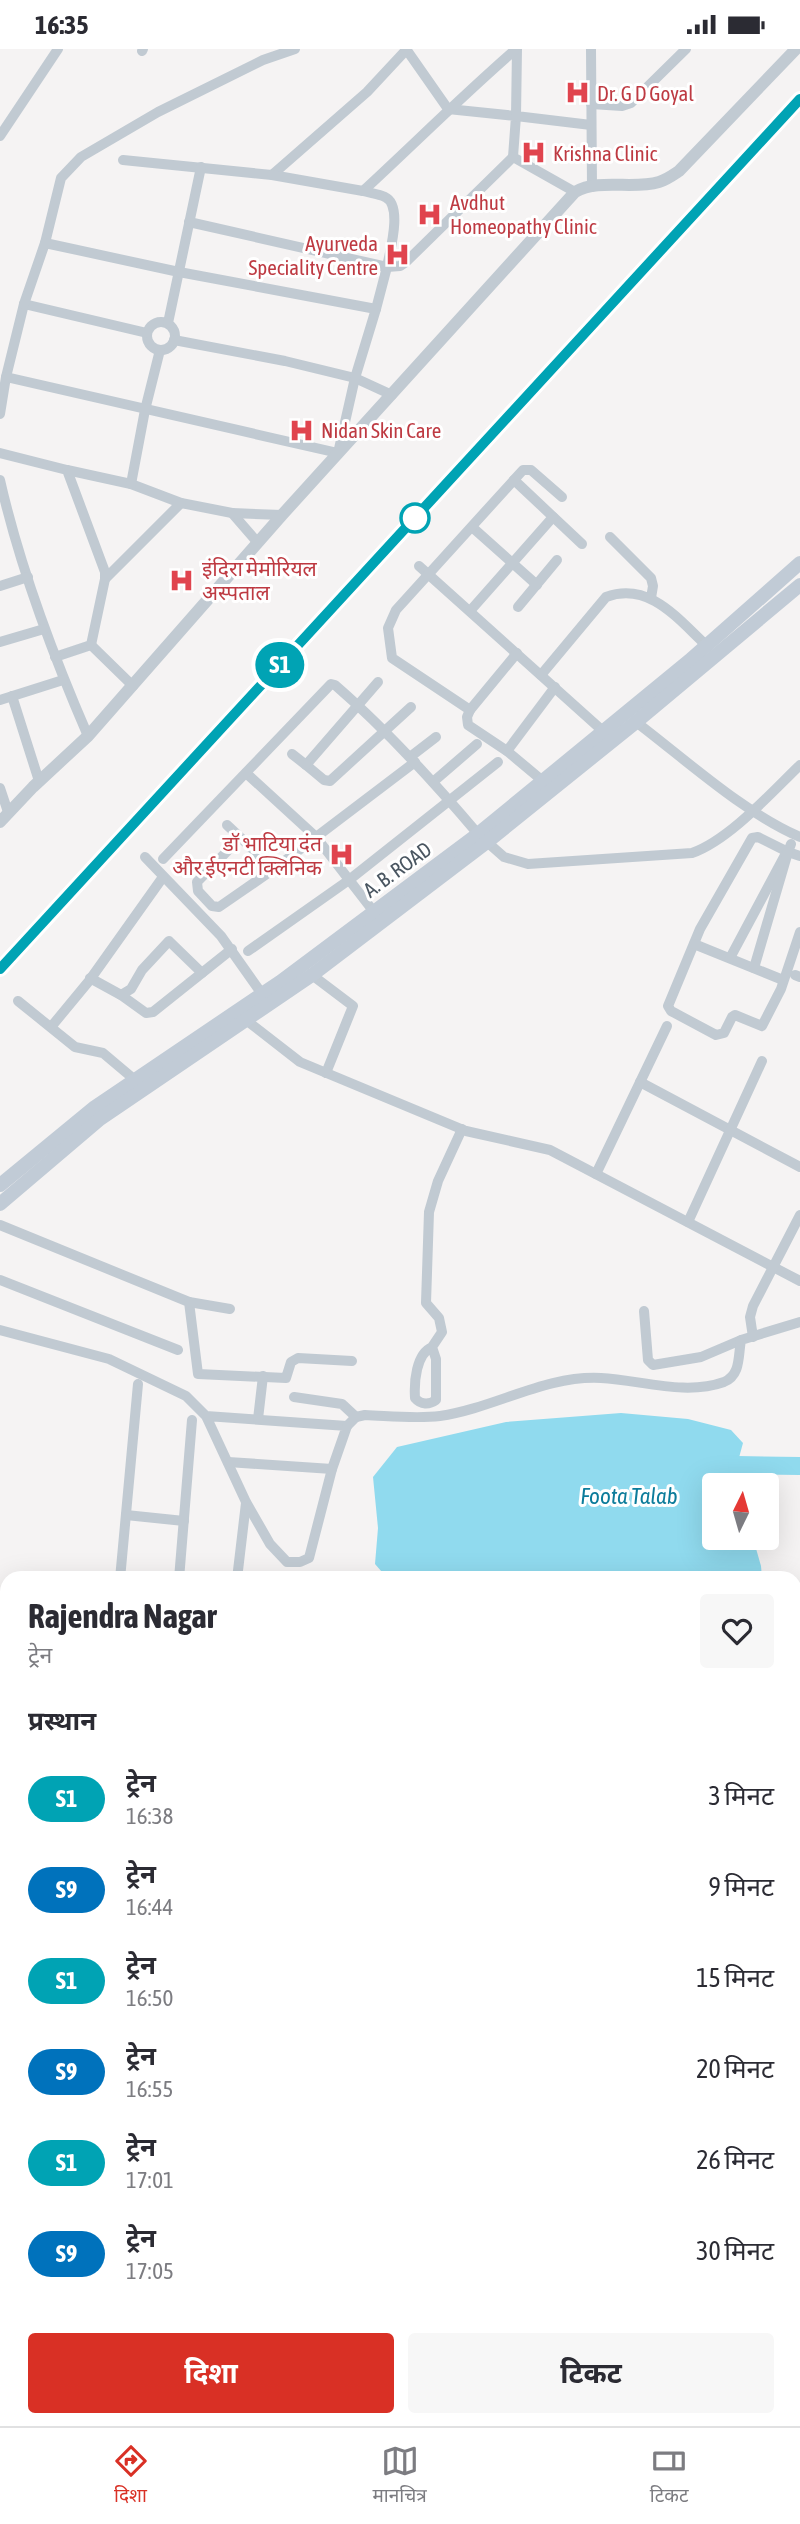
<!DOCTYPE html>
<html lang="hi">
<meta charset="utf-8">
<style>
body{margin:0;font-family:"Asap Condensed","Noto Sans Devanagari",sans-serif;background:#f7f7f7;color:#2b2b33;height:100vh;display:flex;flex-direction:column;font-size:26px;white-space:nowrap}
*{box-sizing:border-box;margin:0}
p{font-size:23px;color:#7c7c81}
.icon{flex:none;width:38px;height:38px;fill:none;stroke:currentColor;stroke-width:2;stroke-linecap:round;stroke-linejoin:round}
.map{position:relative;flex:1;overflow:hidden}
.sheet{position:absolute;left:0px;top:1522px;width:802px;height:856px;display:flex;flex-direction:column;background:#fff;border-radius:21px 21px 0 0;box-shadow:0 7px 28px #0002}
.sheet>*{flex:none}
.badge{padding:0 14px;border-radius:23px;font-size:24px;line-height:46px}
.needle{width:46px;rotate:5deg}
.tools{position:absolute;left:702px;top:1424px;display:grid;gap:14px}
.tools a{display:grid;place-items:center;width:77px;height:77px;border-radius:7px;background:#fff;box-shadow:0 7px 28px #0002;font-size:35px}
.map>.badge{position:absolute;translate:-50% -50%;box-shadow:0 0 0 4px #fff}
h2{padding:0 28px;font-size:26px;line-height:63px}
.round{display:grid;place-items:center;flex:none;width:74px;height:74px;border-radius:7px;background:#f7f7f7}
.headline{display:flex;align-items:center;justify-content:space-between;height:119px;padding:0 28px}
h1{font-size:33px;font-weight:700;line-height:52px}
.button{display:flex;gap:14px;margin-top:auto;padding:14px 28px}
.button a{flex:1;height:80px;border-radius:7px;background:#d93025;color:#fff;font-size:28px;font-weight:700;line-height:80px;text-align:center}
.button a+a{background:#f7f7f7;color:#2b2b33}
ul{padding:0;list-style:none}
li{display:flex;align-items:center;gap:21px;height:91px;padding:0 28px}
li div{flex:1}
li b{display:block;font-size:26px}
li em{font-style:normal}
li .badge{min-width:77px;font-weight:700;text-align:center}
.status{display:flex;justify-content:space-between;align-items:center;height:49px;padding:0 35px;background:#fff;direction:ltr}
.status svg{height:19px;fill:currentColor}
.tabs{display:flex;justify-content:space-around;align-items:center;height:98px;border-top:2px solid #e1e1e2;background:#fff;font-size:19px;color:#7c7c81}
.tabs a{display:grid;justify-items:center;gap:4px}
.tabs .on{color:#d93025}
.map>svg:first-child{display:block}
</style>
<div class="status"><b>16:35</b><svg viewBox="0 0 49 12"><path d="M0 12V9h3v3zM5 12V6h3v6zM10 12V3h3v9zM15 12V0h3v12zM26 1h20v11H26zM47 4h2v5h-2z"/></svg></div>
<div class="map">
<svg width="800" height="2377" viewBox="0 0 800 2377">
<rect width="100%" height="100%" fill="#f5f3f3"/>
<!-- water -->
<path fill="#90daee" d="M 621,1364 L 688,1370 L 731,1381 L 743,1394 L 737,1416 L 740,1437 L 714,1437 L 714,1489 L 753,1489 L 761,1517 L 762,1529 L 388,1530 L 375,1515 L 378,1479 L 373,1428 L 397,1398 L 506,1373 Z"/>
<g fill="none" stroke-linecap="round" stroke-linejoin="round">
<!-- river -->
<path stroke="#90daee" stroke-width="18" d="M 737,1416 L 800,1417"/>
<!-- minor -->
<g stroke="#c1cad2" stroke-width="10">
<path d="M 406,0 L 448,60 L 516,67 L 513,108 L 575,143"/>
<path d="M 517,0 L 516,67 L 591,76"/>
<path d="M 591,0 L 592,138"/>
<path d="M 142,2 L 143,0"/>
<path d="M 591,55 L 622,57 L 631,54 L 686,0"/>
<path d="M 0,87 L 58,0"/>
<path d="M 123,111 L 272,126 L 367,43 L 407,0"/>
<path d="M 272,126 L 363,142 C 414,95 463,46 516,0"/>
<path d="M 189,173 L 387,218 C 390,202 403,156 385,148 C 379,145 370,144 363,142"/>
<path d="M 45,194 L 61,129 L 81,108 L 158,63 L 263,11 L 295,0"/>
<path d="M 376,260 L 387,218 L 400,217 L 406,213 L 513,108"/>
<circle cx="161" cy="287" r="14"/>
<path d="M 168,274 L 201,118"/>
<path d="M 174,291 L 285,312 L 355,329 L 392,346"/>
<path d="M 6,328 L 24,255 L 147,284"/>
<path d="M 0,365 L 6,328 L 338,404 L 355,329 L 376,260 L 179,223 L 45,194 L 24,255"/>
<path d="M 0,404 L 67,421 L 105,523 L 105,530 L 91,596 L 55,608"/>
<path d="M 67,421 L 131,435 L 181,454 L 232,464 L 258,494"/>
<path d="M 0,431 C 20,519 52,604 88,687"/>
<path d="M 514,431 L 582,495"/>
<path d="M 131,435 L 145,361 L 160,301"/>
<path d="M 232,464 L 282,466"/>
<path d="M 472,478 L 537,536"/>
<path d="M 610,488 L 651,529 L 653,537 L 651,549"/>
<path d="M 419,517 L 604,683"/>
<path d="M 105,530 L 181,454"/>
<path d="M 0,537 L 28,528"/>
<path d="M 518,558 L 557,511"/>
<path d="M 470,562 L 553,468"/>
<path d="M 0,593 L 44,580"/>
<path d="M 91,596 L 133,637"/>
<path d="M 541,626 L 606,548 C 649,532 678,570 706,596"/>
<path d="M 378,633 L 306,716 L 324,731 L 330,732 L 411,658"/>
<path d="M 12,647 L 39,732"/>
<path d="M 0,651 L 63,631"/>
<path d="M 470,661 L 517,604"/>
<path d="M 636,673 C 686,711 744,764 800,788"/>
<path d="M 507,702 L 555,638"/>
<path d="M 292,705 L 306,716"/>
<path d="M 410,708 L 436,688"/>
<path d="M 246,724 L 316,788 L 374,863"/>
<path d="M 433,733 L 477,695"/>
<path d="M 544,733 L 507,702 L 468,676 L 467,668 L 470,661 L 392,609 L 388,579 L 396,561 L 523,421 L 531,421 L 562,448"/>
<path d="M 0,739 L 8,763"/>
<path d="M 227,776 L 274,820"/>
<path d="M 240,789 L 197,833 L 198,842 L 212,857 L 219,858 L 274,820 L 415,713"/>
<path d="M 487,793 L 504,808 L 528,815 L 692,804 C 729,791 771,744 800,716"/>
<path d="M 791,795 L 788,803 L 800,807"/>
<path d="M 788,803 L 758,788 L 752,789 L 700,880 L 668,957 L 671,962 L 716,986 L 724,984 L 732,968 L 735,966 L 762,977 L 781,940 L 800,883"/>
<path d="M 145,808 L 221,887 L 262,945"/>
<path d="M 163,810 L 331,635 L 335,636 C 387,681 434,733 478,785"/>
<path d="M 694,895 L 783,931"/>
<path d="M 248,902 L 349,831 L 498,713"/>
<path d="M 730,909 L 785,806"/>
<path d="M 754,919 L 788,803"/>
<path d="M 312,926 L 353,957 L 326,1024"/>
<path d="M 795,926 L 800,928"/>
<path d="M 90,929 L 121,946 L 146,964 L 153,963 L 232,900"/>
<path d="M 121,946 L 131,940 L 142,921 L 169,892 L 202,924"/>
<path d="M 18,952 L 75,998 L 103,1004 L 135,1031"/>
<path d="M 246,971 L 300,1013 L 466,1082 L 550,1101 L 800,1232"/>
<path d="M 51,978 L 89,932 L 163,828"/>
<path d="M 640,1033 L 800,1118"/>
<path d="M 596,1125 L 667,977"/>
<path d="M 688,1173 L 762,1012"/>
<path d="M 0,1176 L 189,1253 L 198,1325 L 286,1329 L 291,1313 L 298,1309 L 352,1312"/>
<path d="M 0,1231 L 178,1301"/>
<path d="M 189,1253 L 230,1260"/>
<path d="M 644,1262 L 648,1311 L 653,1316 L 701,1308 L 741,1291"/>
<path d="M 0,1281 L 109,1310 L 186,1347 L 206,1367 L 246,1453 L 270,1495 L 287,1513 L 300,1513 L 309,1509 L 332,1420 L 347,1377 L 206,1367"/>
<path d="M 753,1288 L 750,1268 L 753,1257 L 800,1166"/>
<path d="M 432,1298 C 416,1305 414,1333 415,1349 C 421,1356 429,1356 436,1351 L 436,1310 L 432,1298 L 442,1283 L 439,1269 L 426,1254 L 429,1163 L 438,1132 L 462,1080"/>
<path d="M 294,1348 L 342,1355 L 356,1368"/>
<path d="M 258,1370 L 263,1327"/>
<path d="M 347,1377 L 356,1368 L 365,1366 C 390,1367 416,1370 440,1367 C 495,1359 545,1326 601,1329 C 641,1331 685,1347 724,1333 C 741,1326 738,1307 741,1291 L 800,1273"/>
<path d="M 228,1413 L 332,1420"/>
<path d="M 126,1466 L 184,1472"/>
<path d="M 120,1530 L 138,1335"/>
<path d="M 179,1530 L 192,1371"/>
<path d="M 237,1530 L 246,1454"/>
<path d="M 0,1597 L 7,1597"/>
<path d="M 0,1692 L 7,1692"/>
<path d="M 794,1881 L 800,1885"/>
<path d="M 794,2010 L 800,2007"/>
<path d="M 0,2291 L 7,2292"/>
<path d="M 302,2371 L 372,2375 L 409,2371"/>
<path d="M 471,2371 L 491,2375 L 511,2371"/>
<path d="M 242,2377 L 245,2371"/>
</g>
<!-- tertiary -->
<path stroke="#c1cad2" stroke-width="12" d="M 0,773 L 33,738 L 88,687 L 282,466 L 575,143 C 600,129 632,141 659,133 C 666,131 673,126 679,122 L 796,0"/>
<!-- secondary -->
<g stroke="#c1cbd6" stroke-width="14">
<path d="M 0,1136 L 95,1058 L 280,933 L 478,785 L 689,612 L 800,514"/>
<path d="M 0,1155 L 100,1070 L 312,926 L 487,793 L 636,673 L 800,536"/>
<path d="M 794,2035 L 800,2027"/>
<path d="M 599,2371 L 600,2377"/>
</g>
<!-- rail -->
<path stroke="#b5b8bd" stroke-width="2.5" d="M 0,920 L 800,50"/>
</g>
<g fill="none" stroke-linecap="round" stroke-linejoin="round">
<defs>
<path id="line" d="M 0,920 L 800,50"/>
</defs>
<!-- line casing -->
<use href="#line" stroke="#fff" stroke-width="16"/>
<!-- line -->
<use href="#line" stroke="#00a3b4" stroke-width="10"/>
</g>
<!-- icons -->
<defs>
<symbol id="hospital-bare" viewBox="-9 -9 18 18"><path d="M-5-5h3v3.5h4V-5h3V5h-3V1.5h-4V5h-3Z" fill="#e0444e" stroke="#fff" stroke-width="2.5" paint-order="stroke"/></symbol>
</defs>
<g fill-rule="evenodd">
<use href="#hospital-bare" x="560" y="26" width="35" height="35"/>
<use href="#hospital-bare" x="516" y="86" width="35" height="35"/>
<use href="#hospital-bare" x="412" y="148" width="35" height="35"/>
<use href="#hospital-bare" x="380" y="188" width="35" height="35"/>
<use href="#hospital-bare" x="284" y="364" width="35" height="35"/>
<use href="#hospital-bare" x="164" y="514" width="35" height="35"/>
<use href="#hospital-bare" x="324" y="788" width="35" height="35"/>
</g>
<!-- markers -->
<circle fill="#fff" stroke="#00a3b4" stroke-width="3.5" cx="415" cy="469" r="14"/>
<g text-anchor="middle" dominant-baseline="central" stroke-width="6" stroke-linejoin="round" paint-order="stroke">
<!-- health labels -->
<g font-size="21" fill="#be3a42" stroke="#fff" text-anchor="start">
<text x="597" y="44">Dr. G D Goyal</text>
<text x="553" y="104">Krishna Clinic</text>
<text x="450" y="153">Avdhut<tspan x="450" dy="24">Homeopathy Clinic</tspan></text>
<text x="378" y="194" text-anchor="end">Ayurveda<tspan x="378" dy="24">Speciality Centre</tspan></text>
<text x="321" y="381">Nidan Skin Care</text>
<text x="202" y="519">इंदिरा मेमोरियल<tspan x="202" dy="24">अस्पताल</tspan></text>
<text x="322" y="794" text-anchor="end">डॉ भाटिया दंत<tspan x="322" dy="24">और ईएनटी क्लिनिक</tspan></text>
</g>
<!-- street labels -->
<g font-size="21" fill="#4a5661" stroke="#fff">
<text transform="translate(397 820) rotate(-36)">A. B. ROAD</text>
</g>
<!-- water labels -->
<g font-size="23" font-style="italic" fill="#0c7c9b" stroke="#fff">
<text x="629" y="1447">Foota Talab</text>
</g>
</g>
</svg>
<div class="tools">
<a><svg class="needle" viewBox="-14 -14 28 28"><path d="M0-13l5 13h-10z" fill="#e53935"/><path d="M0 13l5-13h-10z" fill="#7c7c81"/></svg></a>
</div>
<b class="badge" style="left:280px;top:616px;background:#00a3b4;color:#fff">S1</b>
<section class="sheet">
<div class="headline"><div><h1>Rajendra Nagar</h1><p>ट्रेन</p></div><a class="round"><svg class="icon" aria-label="heart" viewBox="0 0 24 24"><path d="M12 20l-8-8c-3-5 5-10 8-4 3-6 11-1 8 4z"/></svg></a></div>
<h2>प्रस्थान</h2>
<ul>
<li><span class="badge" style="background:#00a3b4;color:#fff">S1</span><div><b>ट्रेन</b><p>16:38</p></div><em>3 मिनट</em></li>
<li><span class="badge" style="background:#0072bc;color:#fff">S9</span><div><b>ट्रेन</b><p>16:44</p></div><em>9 मिनट</em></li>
<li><span class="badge" style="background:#00a3b4;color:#fff">S1</span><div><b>ट्रेन</b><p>16:50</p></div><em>15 मिनट</em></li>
<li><span class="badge" style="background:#0072bc;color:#fff">S9</span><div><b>ट्रेन</b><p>16:55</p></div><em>20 मिनट</em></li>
<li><span class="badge" style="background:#00a3b4;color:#fff">S1</span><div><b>ट्रेन</b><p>17:01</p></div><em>26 मिनट</em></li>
<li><span class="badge" style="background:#0072bc;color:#fff">S9</span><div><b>ट्रेन</b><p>17:05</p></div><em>30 मिनट</em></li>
</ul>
<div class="button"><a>दिशा</a><a>टिकट</a></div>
</section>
</div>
<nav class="tabs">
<a class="on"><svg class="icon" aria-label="directions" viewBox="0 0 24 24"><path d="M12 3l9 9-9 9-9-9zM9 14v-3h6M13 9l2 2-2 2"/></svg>दिशा</a>
<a><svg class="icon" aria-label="map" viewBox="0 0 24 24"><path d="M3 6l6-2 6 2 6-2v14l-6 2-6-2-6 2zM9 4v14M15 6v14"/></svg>मानचित्र</a>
<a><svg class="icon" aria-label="tickets" viewBox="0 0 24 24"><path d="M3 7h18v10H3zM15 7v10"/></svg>टिकट</a>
</nav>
